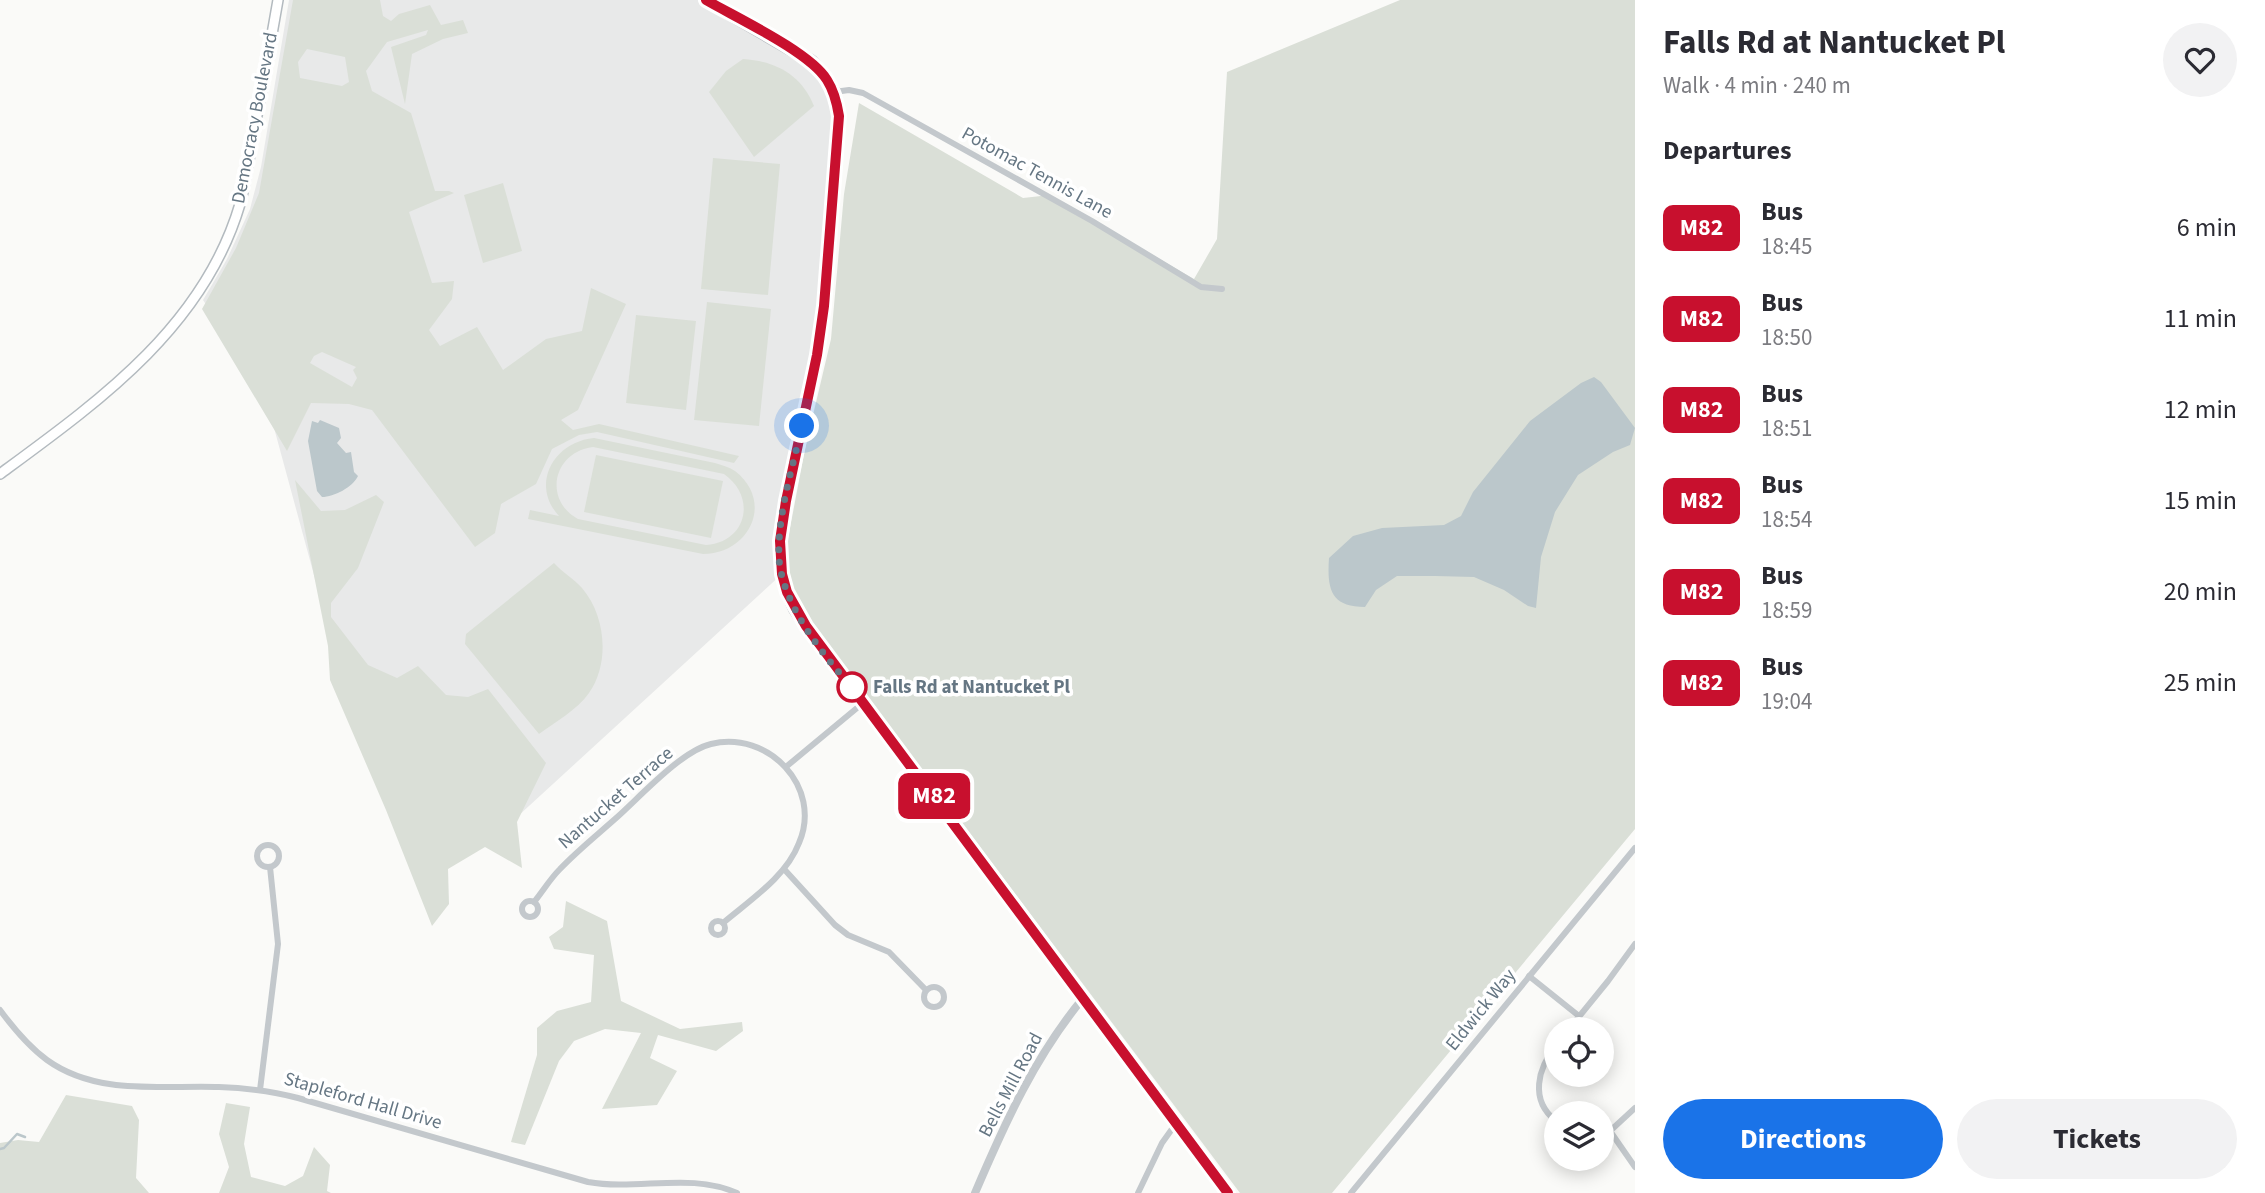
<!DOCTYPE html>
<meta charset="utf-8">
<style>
body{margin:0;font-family:"Source Sans 3",sans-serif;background:#f2f2f3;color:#2b2b33;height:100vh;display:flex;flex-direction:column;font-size:26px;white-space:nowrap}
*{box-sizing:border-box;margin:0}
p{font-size:23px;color:#7c7c81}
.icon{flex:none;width:38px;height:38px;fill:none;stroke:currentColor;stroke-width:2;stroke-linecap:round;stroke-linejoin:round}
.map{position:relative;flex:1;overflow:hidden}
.drawer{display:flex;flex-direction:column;background:#fff;width:630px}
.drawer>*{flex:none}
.badge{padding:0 14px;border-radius:10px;font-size:24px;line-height:46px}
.controls{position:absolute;left:1544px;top:1017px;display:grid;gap:14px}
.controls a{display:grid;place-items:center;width:70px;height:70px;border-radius:50%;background:#fff;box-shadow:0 4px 18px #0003;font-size:35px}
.you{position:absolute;width:35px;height:35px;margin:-18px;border:5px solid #fff;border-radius:50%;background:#1a73e8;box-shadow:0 0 0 10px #1a73e833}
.map>.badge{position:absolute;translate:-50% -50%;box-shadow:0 0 0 4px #fff}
h2{padding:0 28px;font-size:26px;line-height:63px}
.round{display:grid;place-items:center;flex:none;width:74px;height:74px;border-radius:37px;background:#f2f2f3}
.headline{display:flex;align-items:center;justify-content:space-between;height:119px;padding:0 28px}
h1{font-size:33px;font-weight:700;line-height:52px}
.primary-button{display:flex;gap:14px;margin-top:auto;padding:14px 28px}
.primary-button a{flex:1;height:80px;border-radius:42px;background:#1a73e8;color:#fff;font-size:28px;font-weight:700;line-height:80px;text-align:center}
.primary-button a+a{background:#f2f2f3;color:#2b2b33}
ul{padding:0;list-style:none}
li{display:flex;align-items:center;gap:21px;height:91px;padding:0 28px}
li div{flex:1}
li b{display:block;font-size:26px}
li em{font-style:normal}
li .badge{min-width:77px;font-weight:700;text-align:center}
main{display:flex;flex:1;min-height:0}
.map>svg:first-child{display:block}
</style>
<main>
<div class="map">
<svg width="1635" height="1193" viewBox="0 0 1635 1193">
<rect width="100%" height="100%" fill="#fafaf8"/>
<!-- built -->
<path fill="#e8e9e9" d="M 289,0 L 706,0 L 806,58 L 837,102 L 824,306 L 786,501 L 782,574 L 505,828 L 333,645 L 264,391 L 203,300 L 227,259 L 250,209 L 261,167 Z"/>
<!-- green -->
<g fill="#dadfd7" fill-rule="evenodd">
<path d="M 293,0 L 380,0 L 383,16 L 391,21 L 399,14 L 430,5 L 441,25 L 463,20 L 468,33 L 443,39 L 412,54 L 405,104 L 391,47 L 426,35 L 428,30 L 387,42 L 366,71 L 372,91 L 411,113 L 435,191 L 449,191 L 454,193 L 409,212 L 432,283 L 454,281 L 452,299 L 429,330 L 440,346 L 477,327 L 503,370 L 546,339 L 582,331 L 591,288 L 626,304 L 578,410 L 561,420 L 573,430 L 599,424 L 739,456 L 734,463 L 597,432 L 579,435 L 552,449 L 536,484 L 501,504 L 495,533 L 475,547 L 372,410 L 349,404 L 311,403 L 287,451 L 202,309 L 236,248 L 259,193 ZM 307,49 L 345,57 L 349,82 L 342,86 L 300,78 L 298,62 ZM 322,352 L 356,367 L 353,370 L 357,378 L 352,387 L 310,363 L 314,356 Z"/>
<path d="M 1400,0 L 1635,0 L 1635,829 L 1332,1193 L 1240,1193 L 814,626 L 793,594 L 786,549 L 805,449 L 831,339 L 844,194 L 859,103 L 1023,198 L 1050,195 L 1194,279 L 1217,239 L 1227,72 Z"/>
<path d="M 743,59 C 775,61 801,74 814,106 L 754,157 L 709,92 L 726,71 Z"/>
<path d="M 713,158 L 780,164 L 768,295 L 701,289 Z"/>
<path d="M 503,183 L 522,251 L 483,263 L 464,195 Z"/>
<path d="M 707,302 L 771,309 L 759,426 L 694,420 Z"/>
<path d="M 636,315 L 696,321 L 686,410 L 626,403 Z"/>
<path d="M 594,438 L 715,463 C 721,465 729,467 735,471 C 775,502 749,554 703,554 L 528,519 L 530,510 L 559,516 C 530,485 553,442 594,438 ZM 593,447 L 724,474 C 757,497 747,542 706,545 L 578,519 C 543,500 553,452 593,447 Z"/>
<path d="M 596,455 L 723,481 L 711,538 L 584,512 Z"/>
<path d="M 295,480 L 321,511 L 345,510 L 376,495 L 384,502 L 358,568 L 331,603 L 331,617 L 368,665 L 397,678 L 418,666 L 446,695 L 468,697 L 488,689 L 546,763 L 517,822 L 522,868 L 485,847 L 448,869 L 449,904 L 432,926 L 386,810 L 330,680 L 328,646 Z"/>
<path d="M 554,563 C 562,572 574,579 582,588 C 606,616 610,663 589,693 C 577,710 555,722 539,734 L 465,644 L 466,634 Z"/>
<path d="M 566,901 L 607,921 L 621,1001 L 680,1029 L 742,1022 L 743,1031 L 716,1051 L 658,1035 L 650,1058 L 677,1071 L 657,1105 L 602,1109 L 641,1033 L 605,1029 L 574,1041 L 559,1061 L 525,1145 L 511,1142 L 537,1055 L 537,1028 L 557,1011 L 591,1002 L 594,955 L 554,949 L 549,937 L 563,927 Z"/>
<path d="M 66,1095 L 132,1106 L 139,1120 L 136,1178 L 149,1193 L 0,1193 L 0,1143 L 18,1140 L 39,1142 Z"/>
<path d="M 226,1103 L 250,1107 L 244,1144 L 251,1177 L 285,1186 L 303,1176 L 314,1147 L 330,1165 L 327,1191 L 331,1193 L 219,1193 L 229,1167 L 219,1134 Z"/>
</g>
<!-- water -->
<g fill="#bbc7cb">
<path d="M 1594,377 L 1601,382 L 1635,428 L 1630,445 L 1613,452 L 1578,475 L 1555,512 L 1541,557 L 1536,608 L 1528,606 L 1504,590 L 1474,577 L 1435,576 L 1397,576 L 1376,590 L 1365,607 C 1330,607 1327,588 1329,558 L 1353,536 L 1382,528 L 1444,525 L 1461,516 L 1473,492 L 1530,421 L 1581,383 Z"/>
<path d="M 320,420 L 339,428 L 341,438 L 337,443 L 346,453 L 351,452 L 354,472 L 358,476 C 353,487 334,497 322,497 L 317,491 L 308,441 L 312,421 L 318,423 Z"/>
</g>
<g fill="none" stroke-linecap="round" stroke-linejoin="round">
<!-- stream -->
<path stroke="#bbc7cb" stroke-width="2.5" d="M 0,1149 L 4,1148 L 17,1134 L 25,1137"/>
<defs>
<path id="secondary" d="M 0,474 C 98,402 204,327 240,204 C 246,182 249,159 253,136 C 262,91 270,46 278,0"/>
<path id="primary" d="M 706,0 L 811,61 L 827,79 L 834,92 L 839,115 L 824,306 L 817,355 L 786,501 L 780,541 L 782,574 L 787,592 L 795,609 L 816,640 L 1228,1193"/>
</defs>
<!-- secondary casing -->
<use href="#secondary" stroke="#b3babf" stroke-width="12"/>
<!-- primary casing -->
<use href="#primary" stroke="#b5babe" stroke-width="14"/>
<!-- minor -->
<g stroke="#c3c8cc" stroke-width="6">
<path d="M 834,92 L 849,90 L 863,93 L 1092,221 L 1201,287 L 1222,289"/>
<path d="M 787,766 L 863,703"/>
<circle cx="268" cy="856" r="11"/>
<path d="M 784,869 L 835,925 L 848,935 L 889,952 L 926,990"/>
<circle cx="530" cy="909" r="8"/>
<path d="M 534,902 C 543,891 550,879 560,869 C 577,851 597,835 615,819 C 639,798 681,751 711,744 C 768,730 823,787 799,843 C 786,877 750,900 723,923"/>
<circle cx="718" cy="928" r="7"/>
<path d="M 1529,976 L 1579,1016"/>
<circle cx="934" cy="997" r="10"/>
<path d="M 0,1010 C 14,1029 28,1046 47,1060 C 97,1096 161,1085 219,1087 C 246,1088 272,1091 298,1098 L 588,1182 C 638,1191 690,1172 737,1193"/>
<path d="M 1569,1029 L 1608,981 L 1635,944"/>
<path d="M 1556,1045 C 1538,1068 1529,1100 1556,1121"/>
<path d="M 260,1090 L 278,944 L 270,867"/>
<path d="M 1610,1131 L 1635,1167"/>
<path d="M 1601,1133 L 1610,1131 L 1635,1108"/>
<path d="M 1138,1193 L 1162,1143 L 1177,1122"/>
<path d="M 1351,1193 L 1635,848"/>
</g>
<!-- tertiary -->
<path stroke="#c3c8cc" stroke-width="8" d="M 975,1193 C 1005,1123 1035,1056 1084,997"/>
<!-- secondary -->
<use href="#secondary" stroke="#fff" stroke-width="9"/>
<!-- primary -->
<use href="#primary" stroke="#fff" stroke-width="10"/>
</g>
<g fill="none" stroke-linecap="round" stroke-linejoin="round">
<defs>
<path id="line" d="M 706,0 C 737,18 810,52 827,80 C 834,91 837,103 839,116 L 824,306 L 817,355 L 786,501 L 780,541 L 782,574 L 787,592 L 806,626 L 1228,1193"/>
</defs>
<!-- line casing -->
<use href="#line" stroke="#fff" stroke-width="16"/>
<!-- line -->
<use href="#line" stroke="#c8102e" stroke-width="10"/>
<!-- walk -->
<path stroke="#657683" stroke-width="7" stroke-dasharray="0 12.6" d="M 802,426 C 793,466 777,516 779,558 C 782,604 822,654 852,687"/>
</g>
<!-- markers -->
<circle fill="#fff" stroke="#c8102e" stroke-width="3.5" cx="852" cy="687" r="14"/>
<g text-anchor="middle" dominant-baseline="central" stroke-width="7" stroke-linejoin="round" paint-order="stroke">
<!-- street labels -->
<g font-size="19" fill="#657683" stroke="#fff">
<text transform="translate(255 118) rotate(-79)">Democracy Boulevard</text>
<text transform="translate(1037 173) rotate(29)">Potomac Tennis Lane</text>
<text transform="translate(616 798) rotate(-41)">Nantucket Terrace</text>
<text transform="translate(1481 1010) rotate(-51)">Eldwick Way</text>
<text transform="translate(1011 1085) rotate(-62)">Bells Mill Road</text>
<text transform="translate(363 1101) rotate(16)">Stapleford Hall Drive</text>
</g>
<!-- stop labels -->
<g font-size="19" font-weight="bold" fill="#657683" stroke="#fff" text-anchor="start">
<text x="873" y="687">Falls Rd at Nantucket Pl</text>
</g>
</g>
</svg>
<div class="controls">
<a><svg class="icon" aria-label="locate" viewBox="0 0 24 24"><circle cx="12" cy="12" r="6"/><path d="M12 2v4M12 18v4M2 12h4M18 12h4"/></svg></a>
<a><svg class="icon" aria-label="layers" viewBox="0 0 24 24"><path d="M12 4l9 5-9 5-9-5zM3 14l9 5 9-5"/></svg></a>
</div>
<div class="you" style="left:802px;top:426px"></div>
<b class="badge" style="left:934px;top:796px;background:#c8102e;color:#fff">M82</b>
</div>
<section class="drawer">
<div class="headline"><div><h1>Falls Rd at Nantucket Pl</h1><p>Walk · 4 min · 240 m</p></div><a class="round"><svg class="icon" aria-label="heart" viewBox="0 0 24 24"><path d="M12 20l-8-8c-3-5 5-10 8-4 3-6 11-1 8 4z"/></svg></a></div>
<h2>Departures</h2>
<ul>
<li><span class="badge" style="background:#c8102e;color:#fff">M82</span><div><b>Bus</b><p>18:45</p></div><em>6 min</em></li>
<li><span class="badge" style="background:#c8102e;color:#fff">M82</span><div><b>Bus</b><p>18:50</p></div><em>11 min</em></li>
<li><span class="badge" style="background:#c8102e;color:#fff">M82</span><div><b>Bus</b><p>18:51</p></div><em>12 min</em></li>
<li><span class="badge" style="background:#c8102e;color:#fff">M82</span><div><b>Bus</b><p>18:54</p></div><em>15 min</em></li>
<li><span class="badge" style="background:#c8102e;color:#fff">M82</span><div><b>Bus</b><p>18:59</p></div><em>20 min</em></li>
<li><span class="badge" style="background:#c8102e;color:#fff">M82</span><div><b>Bus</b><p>19:04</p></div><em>25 min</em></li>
</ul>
<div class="primary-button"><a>Directions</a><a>Tickets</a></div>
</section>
</main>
